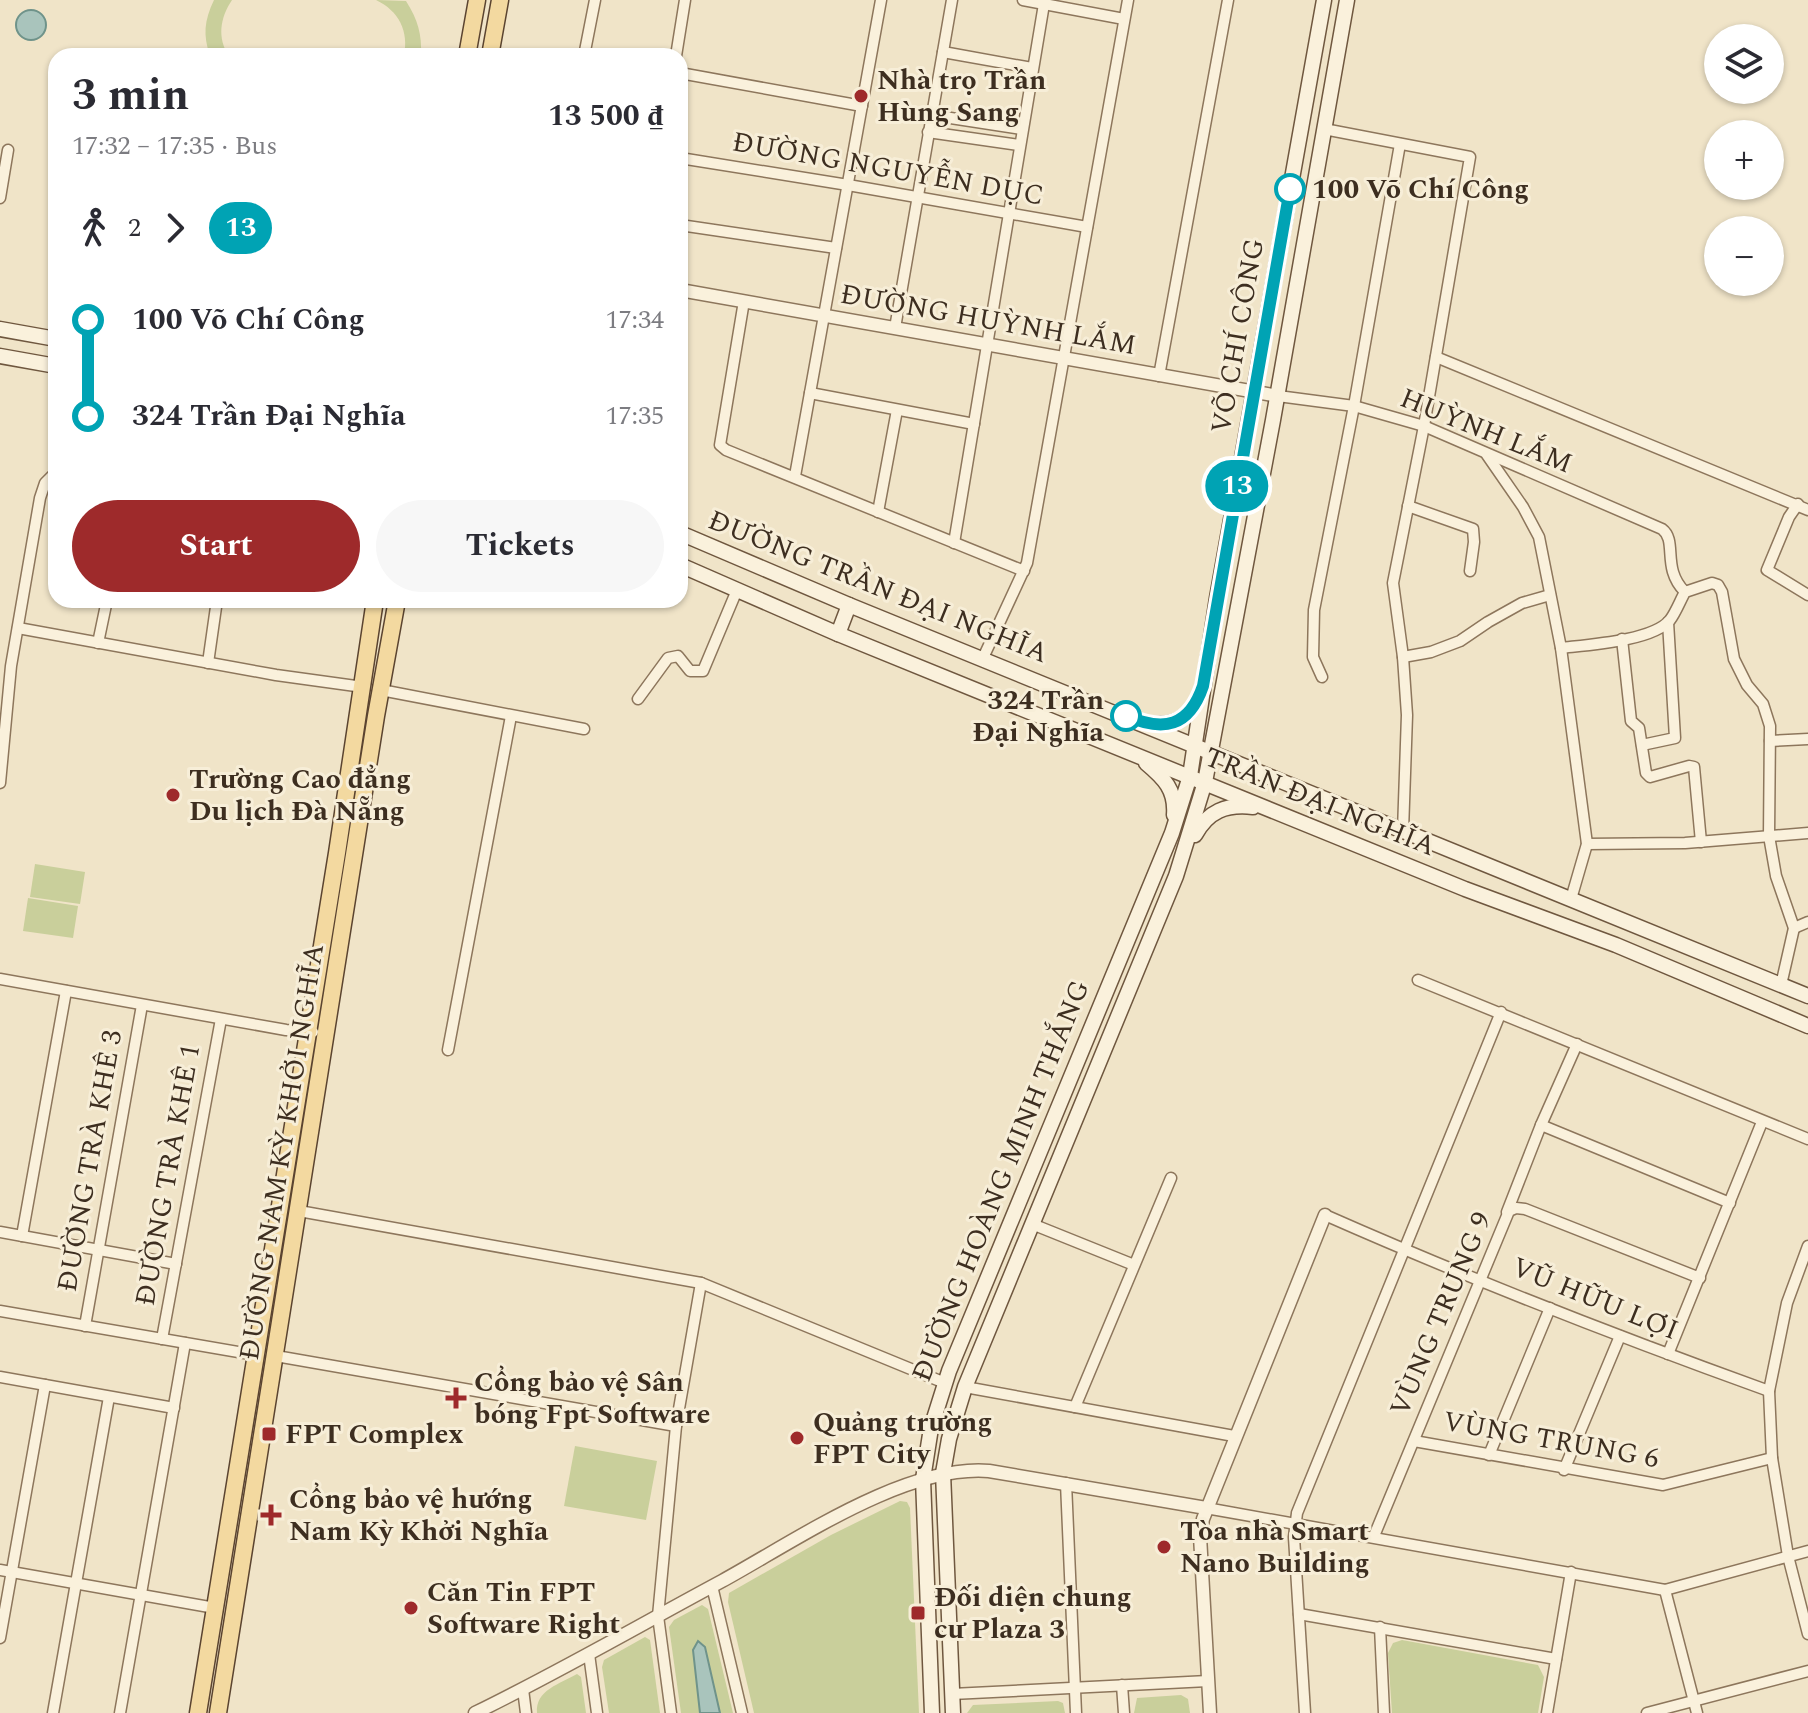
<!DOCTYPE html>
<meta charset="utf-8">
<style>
body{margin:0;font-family:Spectral,serif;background:#f7f7f7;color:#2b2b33;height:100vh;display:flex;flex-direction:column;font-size:30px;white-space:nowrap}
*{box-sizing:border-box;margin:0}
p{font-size:26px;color:#7c7c81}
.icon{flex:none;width:44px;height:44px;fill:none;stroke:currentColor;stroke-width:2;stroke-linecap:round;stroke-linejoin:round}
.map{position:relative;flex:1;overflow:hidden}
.drawer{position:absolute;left:48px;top:48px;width:640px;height:560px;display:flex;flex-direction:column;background:#fff;border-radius:24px;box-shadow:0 2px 6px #0004}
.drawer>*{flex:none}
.badge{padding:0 16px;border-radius:26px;font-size:28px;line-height:52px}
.buttons{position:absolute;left:1704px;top:24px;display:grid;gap:16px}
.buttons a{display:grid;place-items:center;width:80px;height:80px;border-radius:50%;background:#fff;box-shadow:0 2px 6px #0004;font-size:40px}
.map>.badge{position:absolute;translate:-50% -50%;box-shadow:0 0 0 4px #fff}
.legs{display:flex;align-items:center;gap:12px;height:88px;padding:0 24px;font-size:26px}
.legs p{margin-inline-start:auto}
.head{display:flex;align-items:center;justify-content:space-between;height:136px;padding:0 24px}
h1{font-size:44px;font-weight:700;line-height:60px}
.primary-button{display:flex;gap:16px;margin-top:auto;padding:16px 24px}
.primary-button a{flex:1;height:92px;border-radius:48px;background:#9e2a2b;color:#fff;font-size:32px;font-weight:700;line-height:92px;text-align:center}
.primary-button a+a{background:#f7f7f7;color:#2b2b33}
ul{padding:0 24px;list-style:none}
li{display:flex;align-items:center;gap:28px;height:96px;font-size:30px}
li i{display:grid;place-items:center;width:12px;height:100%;margin:0 10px;background:currentColor}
li i::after{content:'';width:20px;height:20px;margin:-10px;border:6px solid;border-radius:50%;background:#fff}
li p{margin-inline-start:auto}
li:first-child i{background:linear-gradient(#0000 50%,currentColor 0)}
li:last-child i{background:linear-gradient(currentColor 50%,#0000 0)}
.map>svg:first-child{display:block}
</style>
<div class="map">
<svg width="1808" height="1713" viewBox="0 0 1808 1713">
<rect width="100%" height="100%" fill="#f0e4c8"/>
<!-- green -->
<g fill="#c9cf9b">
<path d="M 214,0 L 232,0 C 220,18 217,38 229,56 L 210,56 C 203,35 204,21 214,0 Z"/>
<path d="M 376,0 L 406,1 C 418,20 422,34 421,56 L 404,56 C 409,31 399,11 376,0 Z"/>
<path d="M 35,864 L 85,872 L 80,904 L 30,897 Z"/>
<path d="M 28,898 L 78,906 L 73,938 L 23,931 Z"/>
<path d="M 575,1446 L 657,1461 L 646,1520 L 564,1506 Z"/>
<path d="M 900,1501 L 907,1502 L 910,1508 L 919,1713 L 754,1713 L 728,1602 L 729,1593 L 831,1535 Z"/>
<path d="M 702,1605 L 708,1609 L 733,1713 L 681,1713 L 669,1627 L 674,1620 Z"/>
<path d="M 645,1637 L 650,1640 L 660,1713 L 609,1713 L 602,1667 L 604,1660 Z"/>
<path d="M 1402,1640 L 1538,1665 L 1544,1677 L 1538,1713 L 1392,1713 L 1388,1653 L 1393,1643 Z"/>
<path d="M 577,1674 L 581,1677 L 586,1713 L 537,1713 C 535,1690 560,1684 577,1674 Z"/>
<path d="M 1181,1695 L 1188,1699 L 1190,1713 L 1134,1713 L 1137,1698 Z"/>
<path d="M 1058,1701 L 1063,1703 L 1065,1713 L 967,1713 L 973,1705 Z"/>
</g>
<!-- water -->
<g fill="#a9c4bc" stroke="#6f938a" stroke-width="2">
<circle cx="31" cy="25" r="15"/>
<path d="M 698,1641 L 705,1647 L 720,1713 L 700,1713 L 693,1650 Z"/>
</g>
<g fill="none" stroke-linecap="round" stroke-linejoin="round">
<defs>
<g id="minor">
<path d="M 1023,0 L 1124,19"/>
<path d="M 943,52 L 1032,68"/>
<path d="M 584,56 L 595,0"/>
<path d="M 676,56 L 685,0"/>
<path d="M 680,73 L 862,106"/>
<path d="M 931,115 L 1022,129"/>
<path d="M 1324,129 L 1470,157 L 1424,426 L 1393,583 L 1403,657 L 1407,715 L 1403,831"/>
<path d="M 928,132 L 1019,145"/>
<path d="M 680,158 L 848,185 L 1087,227"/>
<path d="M 0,198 L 8,150"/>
<path d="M 680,225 L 836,248"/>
<path d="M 744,301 L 720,445 L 726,450 L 1024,571"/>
<path d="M 895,328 L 952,0"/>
<path d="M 1436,357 L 1808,510"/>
<path d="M 1159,376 L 1228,0"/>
<path d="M 810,393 L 974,424"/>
<path d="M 1278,396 L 1354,406 L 1424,426 L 1662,529 C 1678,541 1661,568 1685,592"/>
<path d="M 1487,455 L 1523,507 L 1539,537 L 1561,648 L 1587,844 L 1571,899"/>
<path d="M 795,476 L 881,0"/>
<path d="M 1798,504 L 1789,517 L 1767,570 L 1808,595"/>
<path d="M 1408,506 L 1473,529 L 1474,542 L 1470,571"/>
<path d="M 878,512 L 897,410"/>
<path d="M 954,543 L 1044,4"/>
<path d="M 18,628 L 276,675 L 363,687"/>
<path d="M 1622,639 L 1631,721 L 1639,728 L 1646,773 L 1650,777 L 1689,766 L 1694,767 L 1701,842"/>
<path d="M 98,643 L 107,600"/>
<path d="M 1561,648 C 1587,645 1653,641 1670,620 C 1676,612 1680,601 1685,592 L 1712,583 L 1718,585 L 1722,592 L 1734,659 L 1747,685 L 1763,704 L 1770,726 L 1769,836 L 1776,876 L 1794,928 L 1781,985"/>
<path d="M 1403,657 L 1431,652 L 1460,641 L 1488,622 L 1522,603 L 1550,595"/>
<path d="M 983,658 L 1027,563 L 1128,0"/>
<path d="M 208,663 L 217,600"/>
<path d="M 1322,677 L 1313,657 L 1314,610 L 1354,406 L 1400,144"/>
<path d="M 381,690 L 584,729"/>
<path d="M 638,699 L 668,658 L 678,656 L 690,671 L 703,671 L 737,590"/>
<path d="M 1770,741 L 1808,739"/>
<path d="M 1642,745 L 1675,738 L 1668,622"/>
<path d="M 0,783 L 11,666 L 40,498 L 45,483 L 56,472"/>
<path d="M 1587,844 L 1685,843 L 1808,833"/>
<path d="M 1794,928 L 1808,922"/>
<path d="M 0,979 L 286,1030 L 313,1032"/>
<path d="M 1418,980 L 1808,1139"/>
<path d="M 448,1050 L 511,716"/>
<path d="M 1541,1125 L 1730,1203"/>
<path d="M 299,1211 L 701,1283 L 945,1383"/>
<path d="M 1507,1212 L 1541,1125 L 1577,1044"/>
<path d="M 1325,1215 C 1470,1279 1619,1337 1769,1391"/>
<path d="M 1032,1224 L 1134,1265"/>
<path d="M 0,1232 L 176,1264"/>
<path d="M 22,1236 L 66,991"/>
<path d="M 1808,1246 L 1787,1303 L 1769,1391 L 1772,1458 L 1788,1556 L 1808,1634"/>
<path d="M 0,1311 L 256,1355"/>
<path d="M 85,1326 L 142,1005"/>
<path d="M 162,1339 L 221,1019"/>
<path d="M 1668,1354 L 1762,1122"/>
<path d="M 276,1356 L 676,1426"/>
<path d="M 0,1377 L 174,1408"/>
<path d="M 965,1387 L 1234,1436"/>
<path d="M 1075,1407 L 1171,1178"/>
<path d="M 1414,1441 L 1663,1485 L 1772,1458"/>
<path d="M 1489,1455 L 1550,1308"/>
<path d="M 1564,1470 L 1620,1336"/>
<path d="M 1066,1483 L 1076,1713"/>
<path d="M 1206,1508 L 1665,1590 L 1808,1551"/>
<path d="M 1374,1536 L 1509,1211 L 1516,1208 L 1525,1209 L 1700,1278"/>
<path d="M 0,1570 L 215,1608"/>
<path d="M 712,1586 L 742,1713"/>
<path d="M 1665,1590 L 1697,1713"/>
<path d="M 1299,1614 L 1556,1659"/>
<path d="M 1380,1627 L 1384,1713"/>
<path d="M 0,1638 L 45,1385"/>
<path d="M 589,1654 L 597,1713"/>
<path d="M 1122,1685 L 1124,1713"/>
<path d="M 523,1689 L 526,1713"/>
<path d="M 952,1694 L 1208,1681"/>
<path d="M 53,1713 L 109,1397"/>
<path d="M 120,1713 L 185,1343"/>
<path d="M 671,1713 L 658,1616 L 676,1426 L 701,1283"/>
<path d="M 1305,1713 L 1294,1537 L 1297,1513 L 1501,1012"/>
<path d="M 1547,1713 L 1571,1572"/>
<path d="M 1647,1713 L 1808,1671"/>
</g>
<g id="tertiary">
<path d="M 680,290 L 1278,396"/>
<path d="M 475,1713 C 559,1672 640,1625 722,1581 C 795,1541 906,1464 989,1471 L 1206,1508"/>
<path d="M 1210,1713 L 1200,1536 L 1203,1519 L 1325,1215"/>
</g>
<g id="secondary">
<path d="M 0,329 L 56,339"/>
<path d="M 0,356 L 56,366"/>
<path d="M 680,533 L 849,605 L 1808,996"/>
<path d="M 680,565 L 838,634 L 1465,889 L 1616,945 L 1808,1026"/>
<path d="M 838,634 L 849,605"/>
<path d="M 1152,724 C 1174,726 1189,718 1199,698"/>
<path d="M 1146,763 C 1164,778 1176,790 1174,815"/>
<path d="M 1195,835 C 1208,811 1226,804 1253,807"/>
<path d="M 932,1713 L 923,1479 L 931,1428 L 949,1371 L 1172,833 L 1190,776 L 1217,598 L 1324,0"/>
<path d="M 953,1713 L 943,1473 L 949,1439 L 965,1387 L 1176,876 L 1205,782 L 1273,420 L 1347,0"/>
</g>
<g id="primary">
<path d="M 467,56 L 477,0"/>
<path d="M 490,56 L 500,0"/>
<path d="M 198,1713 L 337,853 L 375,600"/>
<path d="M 218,1713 L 376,716 L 397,600"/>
</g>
</defs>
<!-- minor casing -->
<use href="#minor" stroke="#8d765c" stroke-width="13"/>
<!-- tertiary casing -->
<use href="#tertiary" stroke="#8d765c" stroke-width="15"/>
<!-- secondary casing -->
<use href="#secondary" stroke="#6f573f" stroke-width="17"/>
<!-- primary casing -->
<use href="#primary" stroke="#5b4430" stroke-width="19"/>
<!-- minor -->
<use href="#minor" stroke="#faf1dc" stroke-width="10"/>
<!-- tertiary -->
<use href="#tertiary" stroke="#faf1dc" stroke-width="12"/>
<!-- secondary -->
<use href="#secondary" stroke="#faf1dc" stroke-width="14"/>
<!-- primary -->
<use href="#primary" stroke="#f3d9a0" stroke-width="16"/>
</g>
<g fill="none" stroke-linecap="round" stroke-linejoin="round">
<defs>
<path id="line-1" d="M 1126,716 C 1164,732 1189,727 1203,686 L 1290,189"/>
</defs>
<!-- line-1 casing -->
<use href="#line-1" stroke="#fff" stroke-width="18"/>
<!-- line-1 -->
<use href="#line-1" stroke="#00a3b4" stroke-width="12"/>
</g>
<!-- markers -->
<g fill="#9e2a2b" stroke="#f7eed8" stroke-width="3">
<circle cx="861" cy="96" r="8"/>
<circle cx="173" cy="795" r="8"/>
<path d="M452 1386h8v8h8v8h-8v8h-8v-8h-8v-8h8z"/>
<rect x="261" y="1426" width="16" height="16" rx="4"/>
<circle cx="797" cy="1438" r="8"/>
<path d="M267 1503h8v8h8v8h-8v8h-8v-8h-8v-8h8z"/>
<circle cx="1164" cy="1547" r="8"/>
<circle cx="411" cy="1608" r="8"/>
<rect x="910" y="1605" width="16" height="16" rx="4"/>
</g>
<g fill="#fff" stroke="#00a3b4" stroke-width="4">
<circle cx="1290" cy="189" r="14"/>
<circle cx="1126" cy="716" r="14"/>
</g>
<g text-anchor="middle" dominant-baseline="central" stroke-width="6" stroke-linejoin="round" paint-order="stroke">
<!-- poi labels -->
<g font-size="28" font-weight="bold" fill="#3d2e20" stroke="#f7eed8" text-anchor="start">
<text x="877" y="80">Nhà trọ Trần<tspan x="877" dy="32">Hùng Sang</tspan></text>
<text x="189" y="779">Trường Cao đẳng<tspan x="189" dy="32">Du lịch Đà Nẵng</tspan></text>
<text x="474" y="1382">Cổng bảo vệ Sân<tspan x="474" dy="32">bóng Fpt Software</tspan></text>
<text x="813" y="1422">Quảng trường<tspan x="813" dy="32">FPT City</tspan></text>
<text x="285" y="1434">FPT Complex</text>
<text x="289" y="1499">Cổng bảo vệ hướng<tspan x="289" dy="32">Nam Kỳ Khởi Nghĩa</tspan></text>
<text x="1180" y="1531">Tòa nhà Smart<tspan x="1180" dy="32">Nano Building</tspan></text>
<text x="427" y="1592">Căn Tin FPT<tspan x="427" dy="32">Software Right</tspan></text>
<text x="934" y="1597">Đối diện chung<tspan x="934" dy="32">cư Plaza 3</tspan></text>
</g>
<!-- street labels -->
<g font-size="28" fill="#3d2e20" stroke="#f7eed8">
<text transform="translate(888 169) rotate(10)">ĐƯỜNG NGUYỄN DỤC</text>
<text transform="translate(988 320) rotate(10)">ĐƯỜNG HUỲNH LẮM</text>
<text transform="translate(1238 336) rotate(-80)">VÕ CHÍ CÔNG</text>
<text transform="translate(1486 431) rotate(22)">HUỲNH LẮM</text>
<text transform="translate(878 587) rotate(22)">ĐƯỜNG TRẦN ĐẠI NGHĨA</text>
<text transform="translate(1320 802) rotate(22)">TRẦN ĐẠI NGHĨA</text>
<text transform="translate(282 1152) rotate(-81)">ĐƯỜNG NAM KỲ KHỞI NGHĨA</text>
<text transform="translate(90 1161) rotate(-80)">ĐƯỜNG TRÀ KHÊ 3</text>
<text transform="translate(168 1175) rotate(-80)">ĐƯỜNG TRÀ KHÊ 1</text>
<text transform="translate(1001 1181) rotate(-68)">ĐƯỜNG HOÀNG MINH THẮNG</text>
<text transform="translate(1595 1299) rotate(22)">VŨ HỮU LỢI</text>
<text transform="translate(1441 1314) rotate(-67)">VÙNG TRUNG 9</text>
<text transform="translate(1551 1440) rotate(10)">VÙNG TRUNG 6</text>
</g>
<!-- stop labels -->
<g font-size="28" font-weight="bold" fill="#3d2e20" stroke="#f7eed8" text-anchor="start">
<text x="1312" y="189">100 Võ Chí Công</text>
<text x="1104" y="700" text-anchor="end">324 Trần<tspan x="1104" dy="32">Đại Nghĩa</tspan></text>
</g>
</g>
</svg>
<div class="buttons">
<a><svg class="icon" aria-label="layers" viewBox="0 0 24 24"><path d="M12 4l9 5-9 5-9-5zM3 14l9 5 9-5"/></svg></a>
<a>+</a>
<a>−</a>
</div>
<b class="badge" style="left:1237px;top:486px;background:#00a3b4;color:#fff">13</b>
<section class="drawer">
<div class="head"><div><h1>3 min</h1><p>17:32 – 17:35 · Bus</p></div><b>13 500 ₫</b></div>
<div class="legs"><svg class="icon" aria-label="walk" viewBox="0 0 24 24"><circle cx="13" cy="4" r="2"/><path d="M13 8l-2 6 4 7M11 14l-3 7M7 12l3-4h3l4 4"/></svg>2<svg class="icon" aria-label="forward" viewBox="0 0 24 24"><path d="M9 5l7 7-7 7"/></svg><b class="badge" style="background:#00a3b4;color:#fff">13</b></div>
<ul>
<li><i style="color:#00a3b4"></i><b>100 Võ Chí Công</b><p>17:34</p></li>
<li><i style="color:#00a3b4"></i><b>324 Trần Đại Nghĩa</b><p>17:35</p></li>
</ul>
<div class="primary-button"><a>Start</a><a>Tickets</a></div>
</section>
</div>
